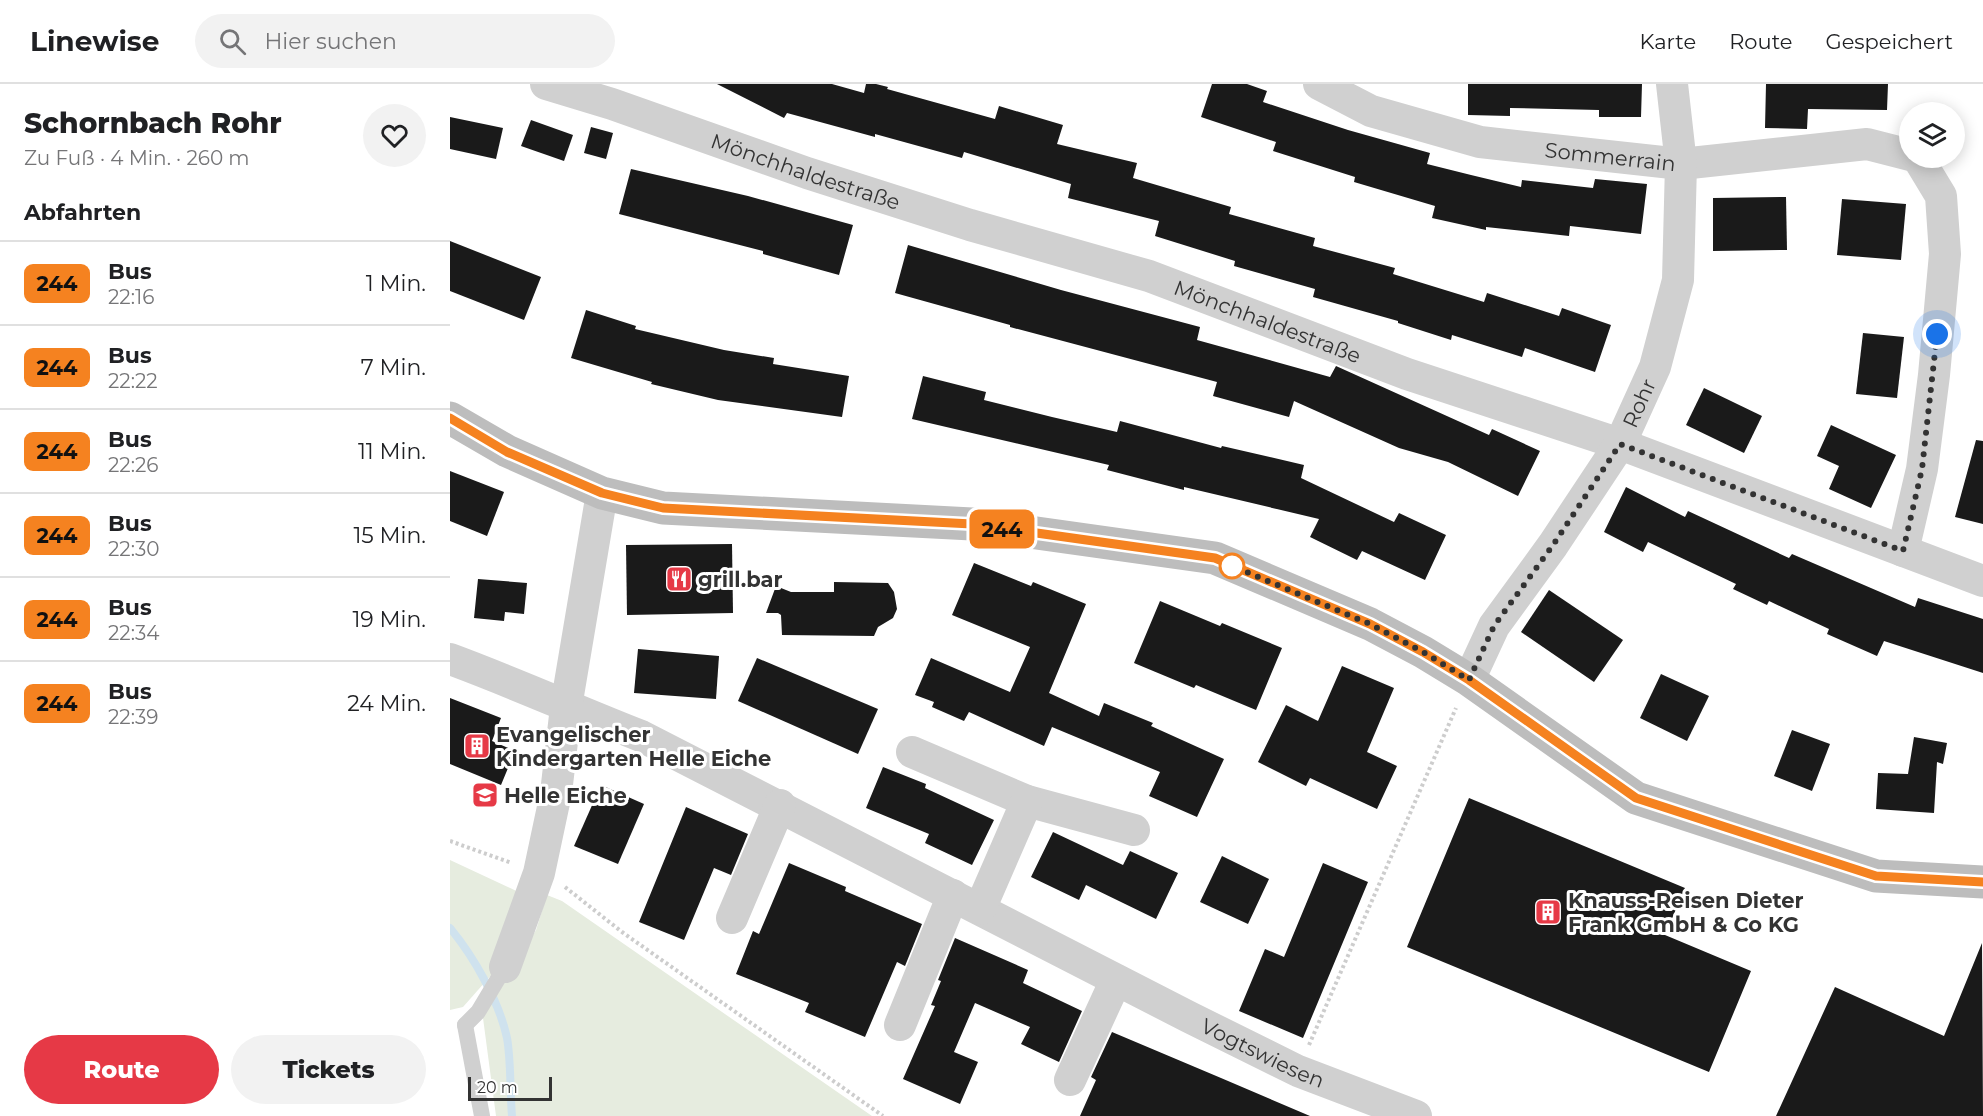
<!DOCTYPE html>
<html lang="de">
<meta charset="utf-8">
<style>
body{margin:0;font-family:Montserrat,sans-serif;background:#f2f2f2;color:#202124;height:100vh;display:flex;flex-direction:column;font-size:22px;white-space:nowrap}
*{box-sizing:border-box;margin:0}
p{font-size:20px;color:#757577}
.icon{flex:none;width:33px;height:33px;fill:none;stroke:currentColor;stroke-width:2;stroke-linecap:round;stroke-linejoin:round}
.map{position:relative;flex:1;overflow:hidden}
.side{display:flex;flex-direction:column;background:#fff;width:450px}
.side>*{flex:none}
.badge{padding:0 12px;border-radius:9px;font-size:21px;line-height:39px}
.controls{position:absolute;left:1449px;top:18px;display:grid;gap:12px}
.controls a{display:grid;place-items:center;width:66px;height:66px;border-radius:50%;background:#fff;box-shadow:0 3px 15px #0003;font-size:30px}
.scale{position:absolute;left:18px;bottom:15px;width:84px;box-sizing:border-box;padding-left:6px;border:3px solid #333;border-top:0;font-size:16px;line-height:21px;white-space:nowrap;color:#333;-webkit-text-stroke:4px #fff;paint-order:stroke}
.you{position:absolute;width:30px;height:30px;margin:-15px;border:4px solid #fff;border-radius:50%;background:#1a73e8;box-shadow:0 0 0 9px #1a73e833}
.map>.badge{position:absolute;translate:-50% -50%;box-shadow:0 0 0 3px #fff}
h2{padding:0 24px;font-size:22px;line-height:54px}
.round{display:grid;place-items:center;flex:none;width:63px;height:63px;border-radius:32px;background:#f2f2f2}
.summary{display:flex;align-items:center;justify-content:space-between;height:102px;padding:0 24px}
h1{font-size:28px;font-weight:800;line-height:45px}
.cta{display:flex;gap:12px;margin-top:auto;padding:12px 24px}
.cta a{flex:1;height:69px;border-radius:36px;background:#e63946;color:#fff;font-size:24px;font-weight:800;line-height:69px;text-align:center}
.cta a+a{background:#f2f2f2;color:#202124}
ul{padding:0;list-style:none}
li{display:flex;align-items:center;gap:18px;height:84px;padding:0 24px;border-top:2px solid #e0e0e0}
li div{flex:1}
li b{display:block;font-size:22px}
li em{font-style:normal}
li .badge{min-width:66px;font-weight:700;text-align:center}
header{display:flex;align-items:center;gap:36px;box-sizing:border-box;height:84px;padding:0 30px;background:#fff;border-bottom:2px solid #e0e0e0}
header strong{font-size:28px}
nav{display:flex;gap:33px;margin-inline-start:auto;font-size:21px}
.search{width:420px;height:54px;background:#f2f2f2;display:flex;align-items:center;gap:15px;box-sizing:border-box;padding:0 21px;border-radius:33px;color:#757577;font-size:22px}
main{display:flex;flex:1;min-height:0}
.map>svg:first-child{display:block}
</style>
<header>
<strong>Linewise</strong>
<div class="search"><svg class="icon" aria-label="search" viewBox="0 0 24 24"><circle cx="10" cy="10" r="6"/><path d="M15 15l6 6"/></svg>Hier suchen</div>
<nav><a>Karte</a><a>Route</a><a>Gespeichert</a></nav>
</header>
<main>
<section class="side">
<div class="summary"><div><h1>Schornbach Rohr</h1><p>Zu Fuß · 4 Min. · 260 m</p></div><a class="round"><svg class="icon" aria-label="heart" viewBox="0 0 24 24"><path d="M12 20l-8-8c-3-5 5-10 8-4 3-6 11-1 8 4z"/></svg></a></div>
<h2>Abfahrten</h2>
<ul>
<li><span class="badge" style="background:#f58220;color:#111">244</span><div><b>Bus</b><p>22:16</p></div><em>1 Min.</em></li>
<li><span class="badge" style="background:#f58220;color:#111">244</span><div><b>Bus</b><p>22:22</p></div><em>7 Min.</em></li>
<li><span class="badge" style="background:#f58220;color:#111">244</span><div><b>Bus</b><p>22:26</p></div><em>11 Min.</em></li>
<li><span class="badge" style="background:#f58220;color:#111">244</span><div><b>Bus</b><p>22:30</p></div><em>15 Min.</em></li>
<li><span class="badge" style="background:#f58220;color:#111">244</span><div><b>Bus</b><p>22:34</p></div><em>19 Min.</em></li>
<li><span class="badge" style="background:#f58220;color:#111">244</span><div><b>Bus</b><p>22:39</p></div><em>24 Min.</em></li>
</ul>
<div class="cta"><a>Route</a><a>Tickets</a></div>
</section>
<div class="map">
<svg width="1533" height="1032" viewBox="0 0 1533 1032">
<rect width="100%" height="100%" fill="#fff"/>
<!-- green -->
<g fill="#e6ecdf">
<path d="M 0,776 L 77,812 L 51,880 L 13,923 L 0,926 Z"/>
<path d="M 97,811 L 112,817 L 422,1032 L 46,1032 L 33,934 L 86,846 Z"/>
</g>
<g fill="none" stroke-linecap="round" stroke-linejoin="round">
<!-- stream -->
<path stroke="#cfe2ee" stroke-width="8" d="M 0,844 C 24,873 49,917 57,954 C 61,975 60,1009 62,1032"/>
</g>
<!-- building -->
<g fill="#1a1a1a">
<path d="M 267,0 L 382,0 L 414,9 L 416,0 L 426,0 L 438,3 L 437,5 L 545,35 L 549,22 L 613,41 L 607,60 L 687,79 L 683,94 L 781,123 L 779,130 L 865,154 L 863,162 L 945,184 L 943,190 L 1034,218 L 1037,209 L 1109,232 L 1112,224 L 1161,241 L 1145,288 L 1075,264 L 1072,273 L 1002,251 L 1001,256 L 948,239 L 948,237 L 863,213 L 865,205 L 784,182 L 785,177 L 705,152 L 709,137 L 618,114 L 621,100 L 514,68 L 512,74 L 425,50 L 425,53 L 337,29 L 334,34 Z"/>
<path d="M 762,0 L 797,0 L 817,7 L 813,18 L 898,46 L 980,69 L 977,80 L 1021,91 L 1071,103 L 1072,96 L 1143,104 L 1145,95 L 1197,100 L 1191,150 L 1120,142 L 1119,152 L 1036,143 L 1036,146 L 982,134 L 985,122 L 904,98 L 905,93 L 823,67 L 826,58 L 751,33 Z"/>
<path d="M 1018,0 L 1192,0 L 1191,33 L 1149,33 L 1149,26 L 1060,24 L 1060,32 L 1018,31 Z"/>
<path d="M 1316,0 L 1438,0 L 1437,26 L 1358,25 L 1357,45 L 1315,44 Z"/>
<path d="M 0,33 L 53,44 L 46,75 L 0,65 Z"/>
<path d="M 81,36 L 123,51 L 114,77 L 71,62 Z"/>
<path d="M 141,43 L 163,49 L 156,75 L 134,69 Z"/>
<path d="M 181,85 L 298,112 L 403,141 L 389,191 L 313,170 L 313,167 L 169,130 Z"/>
<path d="M 1336,113 L 1337,166 L 1263,167 L 1263,114 Z"/>
<path d="M 1392,115 L 1456,120 L 1451,176 L 1387,171 Z"/>
<path d="M 0,157 L 91,193 L 74,236 L 0,207 Z"/>
<path d="M 458,161 L 611,206 L 750,243 L 747,256 L 880,293 L 886,282 L 1039,351 L 1042,345 L 1090,367 L 1068,412 L 998,378 L 949,364 L 844,317 L 839,333 L 763,312 L 767,298 L 560,243 L 560,241 L 445,209 Z"/>
<path d="M 136,226 L 186,242 L 185,245 L 274,266 L 324,274 L 323,280 L 399,292 L 392,333 L 268,316 L 201,300 L 202,298 L 121,274 Z"/>
<path d="M 1413,249 L 1454,253 L 1447,314 L 1406,310 Z"/>
<path d="M 473,292 L 536,308 L 534,316 L 602,333 L 667,348 L 670,337 L 771,364 L 772,362 L 854,381 L 851,394 L 944,438 L 949,429 L 996,451 L 975,496 L 912,467 L 907,476 L 860,453 L 869,435 L 734,403 L 734,406 L 657,386 L 659,381 L 462,335 Z"/>
<path d="M 1254,304 L 1312,332 L 1294,369 L 1236,341 Z"/>
<path d="M 1381,341 L 1446,371 L 1421,424 L 1379,405 L 1389,382 L 1367,372 Z"/>
<path d="M 1526,356 L 1533,357 L 1533,440 L 1505,433 Z"/>
<path d="M 0,387 L 54,408 L 37,452 L 0,437 Z"/>
<path d="M 1176,403 L 1235,433 L 1238,427 L 1339,474 L 1342,470 L 1465,523 L 1468,514 L 1533,535 L 1533,589 L 1434,557 L 1427,572 L 1377,550 L 1379,545 L 1319,517 L 1317,521 L 1283,505 L 1286,500 L 1198,458 L 1193,468 L 1154,448 Z"/>
<path d="M 282,460 L 283,529 L 177,531 L 176,461 Z"/>
<path d="M 524,479 L 581,502 L 583,498 L 636,520 L 599,609 L 649,632 L 654,619 L 703,639 L 701,642 L 774,675 L 747,733 L 699,712 L 710,688 L 602,643 L 594,662 L 519,628 L 514,637 L 482,623 L 484,618 L 465,611 L 481,574 L 560,608 L 580,563 L 502,531 Z"/>
<path d="M 28,495 L 77,499 L 74,530 L 55,528 L 54,537 L 24,534 Z"/>
<path d="M 384,498 L 438,499 L 444,508 L 447,525 L 443,534 L 428,543 L 424,552 L 332,551 L 331,531 L 328,529 L 316,529 L 326,502 L 341,508 L 384,508 Z"/>
<path d="M 1099,506 L 1173,556 L 1144,598 L 1071,548 Z"/>
<path d="M 710,517 L 770,542 L 772,539 L 832,564 L 806,626 L 746,601 L 744,604 L 684,579 Z"/>
<path d="M 188,565 L 269,572 L 266,615 L 184,609 Z"/>
<path d="M 307,574 L 428,625 L 408,670 L 288,617 Z"/>
<path d="M 892,582 L 944,604 L 917,668 L 947,682 L 927,725 L 860,694 L 856,702 L 808,678 L 836,621 L 868,637 Z"/>
<path d="M 1211,590 L 1259,612 L 1237,657 L 1190,634 Z"/>
<path d="M 0,614 L 51,634 L 42,657 L 65,667 L 51,701 L 0,680 Z"/>
<path d="M 1342,646 L 1380,660 L 1362,707 L 1324,692 Z"/>
<path d="M 1464,653 L 1497,659 L 1493,680 L 1487,678 L 1484,729 L 1426,725 L 1428,689 L 1458,690 Z"/>
<path d="M 433,683 L 476,700 L 475,704 L 544,736 L 522,781 L 475,759 L 479,750 L 416,724 Z"/>
<path d="M 151,701 L 194,720 L 168,780 L 124,762 Z"/>
<path d="M 1019,714 L 1235,804 L 1215,851 L 1301,887 L 1259,988 L 957,863 Z"/>
<path d="M 236,723 L 298,750 L 281,791 L 264,784 L 234,856 L 189,838 Z"/>
<path d="M 603,748 L 673,781 L 680,767 L 728,789 L 706,835 L 636,801 L 629,816 L 581,793 Z"/>
<path d="M 772,772 L 819,795 L 798,840 L 750,818 Z"/>
<path d="M 339,779 L 396,803 L 395,807 L 472,840 L 455,882 L 447,878 L 415,953 L 355,928 L 359,919 L 286,890 L 303,847 L 309,850 Z"/>
<path d="M 873,779 L 918,798 L 853,954 L 789,927 L 815,865 L 834,873 Z"/>
<path d="M 505,854 L 578,886 L 573,899 L 632,927 L 609,978 L 571,960 L 580,943 L 525,919 L 504,968 L 528,978 L 510,1020 L 453,995 L 485,922 L 481,921 L 491,897 L 488,896 Z"/>
<path d="M 1532,859 L 1533,1032 L 1326,1032 L 1385,903 L 1494,952 Z"/>
<path d="M 662,948 L 771,994 L 860,1032 L 630,1032 L 646,996 L 641,993 Z"/>
</g>
<g fill="none" stroke-linecap="round" stroke-linejoin="round">
<!-- path -->
<g stroke="#cdcdcd" stroke-width="4" stroke-dasharray="3 3" stroke-linecap="butt">
<path d="M 0,757 L 62,779"/>
<path d="M 115,803 L 172,848 L 433,1032"/>
<path d="M 859,961 L 1006,624"/>
</g>
<!-- lane -->
<g stroke="#d0d0d0" stroke-width="16">
<path d="M 15,941 L 32,1032"/>
<path d="M 15,941 L 28,928 L 55,883"/>
</g>
<!-- street -->
<g stroke="#d0d0d0" stroke-width="32">
<path id="s1" d="M 96,0 L 162,20 L 357,89 L 520,141 L 699,192 L 957,290 L 1170,360 L 1533,497"/>
<path id="s2" d="M 869,0 L 921,27 L 1030,58 L 1231,80 L 1417,60 L 1460,71"/>
<path d="M 1453,467 L 1472,385 L 1484,291 L 1495,170 L 1491,112 L 1468,74"/>
<path id="s3" d="M 0,575 C 65,599 127,627 191,652 L 739,933 L 848,987 L 966,1032"/>
<path id="s4" d="M 1019,596 L 1044,542 L 1103,461 L 1170,360 L 1205,283 L 1228,196 L 1231,80 L 1222,0"/>
<path d="M 462,668 L 577,717 L 684,746"/>
<path d="M 530,825 L 577,717"/>
<path d="M 282,834 L 330,721"/>
<path d="M 55,883 L 89,789 L 106,709 L 116,623 L 152,409"/>
<path d="M 450,941 L 503,811"/>
<path d="M 620,996 L 666,896"/>
</g>
<!-- secondary -->
<path stroke="#bdbdbd" stroke-width="33" d="M 0,334 L 57,367 L 152,409 L 213,424 L 522,440 L 765,474 L 920,540 L 973,568 L 1019,596 L 1186,714 L 1426,792 L 1533,798"/>
</g>
<g fill="none" stroke-linecap="round" stroke-linejoin="round">
<defs>
<path id="line" d="M 0,334 L 57,368 L 152,409 L 213,424 L 522,440 L 765,474 L 920,540 L 973,568 L 1019,596 L 1186,714 L 1426,792 L 1533,798"/>
</defs>
<!-- line casing -->
<use href="#line" stroke="#fff" stroke-width="14"/>
<!-- line -->
<use href="#line" stroke="#f58220" stroke-width="9"/>
<!-- walk -->
<path stroke="#333" stroke-width="6" stroke-dasharray="0 10.8" d="M 782,482 L 780,481 L 920,540 L 973,568 L 1019,596 L 1044,542 L 1103,461 L 1170,360 L 1453,467 L 1472,385 L 1487,250"/>
</g>
<!-- icons -->
<defs>
<symbol id="restaurant-square" viewBox="-11 -11 22 22"><rect x="-9" y="-9" width="18" height="18" rx="4" fill="#e63946" stroke="#fff"/><path d="M-5-6h1v4h1v-4h1v4h1v-4h1v5L-1.5 .5V6h-2V.5L-5-1ZM5-6V6H3V1.5H1.5Q1.5-4 5-6Z" fill="#fff"/></symbol>
<symbol id="building-square" viewBox="-11 -11 22 22"><rect x="-9" y="-9" width="18" height="18" rx="4" fill="#e63946" stroke="#fff"/><path d="M-4-6H4V6H1V3H-1V6H-4ZM-2.5-4.3h1.7v1.8h-1.7ZM.8-4.3h1.7v1.8H.8ZM-2.5-1h1.7V.8h-1.7ZM.8-1h1.7V.8H.8Z" fill="#fff"/></symbol>
<symbol id="school-square" viewBox="-11 -11 22 22"><rect x="-9" y="-9" width="18" height="18" rx="4" fill="#e63946" stroke="#fff"/><path d="M0-5L7-2L0 1L-7-2ZM-4 1L0 2.5L4 1V4Q0 6-4 4Z" fill="#fff"/></symbol>
</defs>
<g fill-rule="evenodd">
<use href="#restaurant-square" x="214" y="480" width="30" height="30"/>
<use href="#building-square" x="12" y="647" width="30" height="30"/>
<use href="#school-square" x="20" y="696" width="30" height="30"/>
<use href="#building-square" x="1083" y="813" width="30" height="30"/>
</g>
<!-- markers -->
<circle fill="#fff" stroke="#f58220" stroke-width="3" cx="782" cy="482" r="12"/>
<g text-anchor="middle" dominant-baseline="central" stroke-width="6" stroke-linejoin="round" paint-order="stroke">
<!-- street labels -->
<g font-size="21" fill="#333" stroke="#fff">
<text stroke="none"><textPath href="#s2" startOffset="303">Sommerrain</textPath></text>
<text stroke="none"><textPath href="#s1" startOffset="274">Mönchhaldestraße</textPath></text>
<text stroke="none"><textPath href="#s1" startOffset="760">Mönchhaldestraße</textPath></text>
<text stroke="none"><textPath href="#s4" startOffset="326">Rohr</textPath></text>
<text stroke="none"><textPath href="#s3" startOffset="904">Vogtswiesen</textPath></text>
</g>
<!-- poi labels -->
<g font-size="21" font-weight="bold" fill="#333" stroke="#fff" text-anchor="start">
<text x="248" y="495">grill.bar</text>
<text x="46" y="650">Evangelischer<tspan x="46" dy="24">Kindergarten Helle Eiche</tspan></text>
<text x="54" y="711">Helle Eiche</text>
<text x="1118" y="816">Knauss-Reisen Dieter<tspan x="1118" dy="24">Frank GmbH &amp; Co KG</tspan></text>
</g>
</g>
</svg>
<div class="controls">
<a><svg class="icon" aria-label="layers" viewBox="0 0 24 24"><path d="M12 4l9 5-9 5-9-5zM3 14l9 5 9-5"/></svg></a>
</div>
<div class="scale">20 m</div>
<div class="you" style="left:1487px;top:250px"></div>
<b class="badge" style="left:552px;top:445px;background:#f58220;color:#111">244</b>
</div>
</main>
